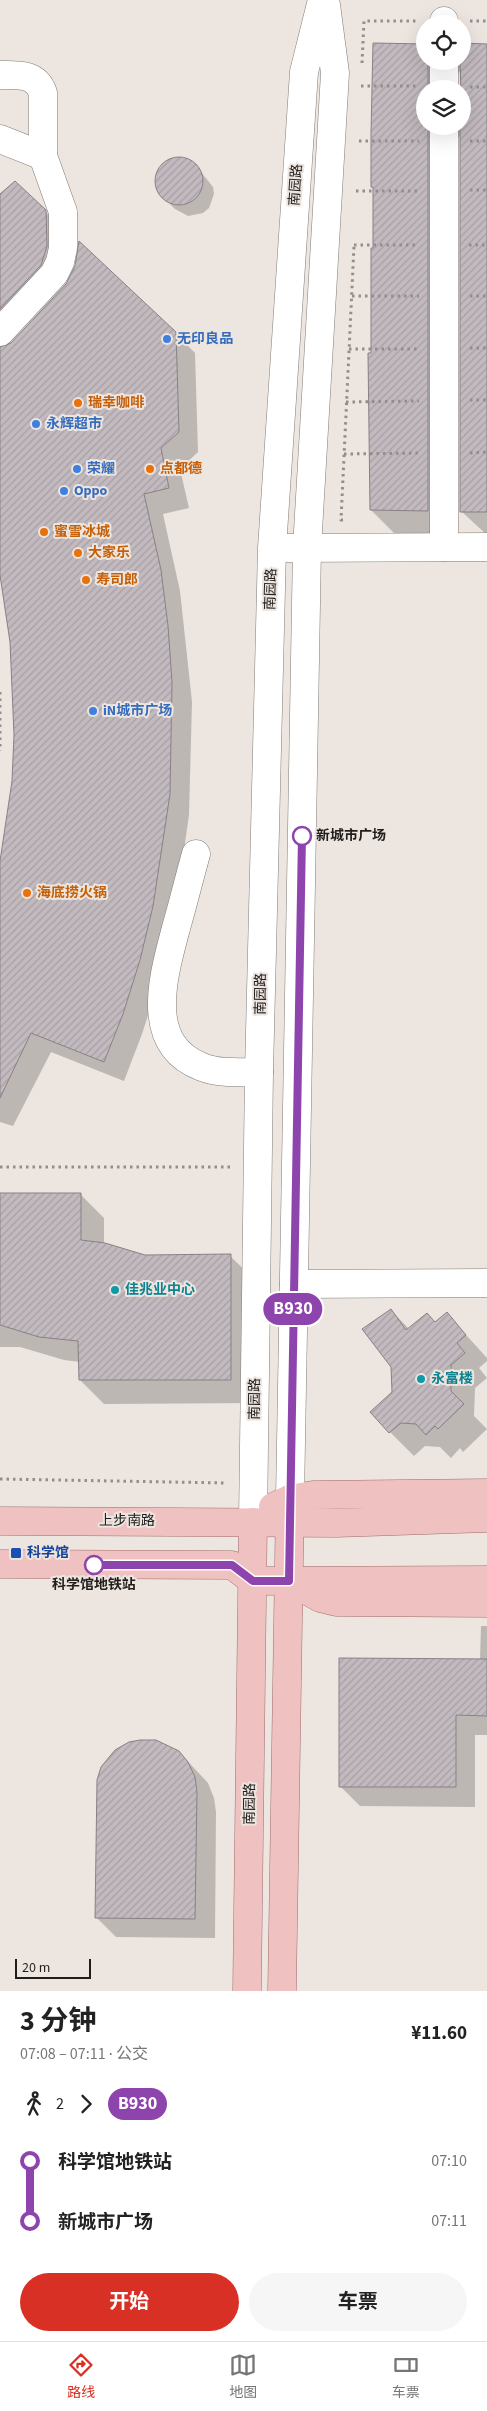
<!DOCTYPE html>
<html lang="zh">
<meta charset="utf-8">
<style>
body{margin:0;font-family:"Source Sans 3","Noto Sans SC",sans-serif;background:#f6f6f6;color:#222;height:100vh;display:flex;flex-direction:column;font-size:19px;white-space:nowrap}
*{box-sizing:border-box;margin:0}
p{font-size:16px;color:#767676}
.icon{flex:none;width:28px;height:28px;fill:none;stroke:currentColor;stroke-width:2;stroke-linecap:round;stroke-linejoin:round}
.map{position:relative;height:1991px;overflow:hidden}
.sheet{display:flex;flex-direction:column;background:#fff;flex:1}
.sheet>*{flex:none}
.badge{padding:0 10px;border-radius:16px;font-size:18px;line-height:32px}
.fabs{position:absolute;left:416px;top:15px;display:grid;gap:10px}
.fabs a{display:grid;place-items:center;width:55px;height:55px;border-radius:50%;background:#fff;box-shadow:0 5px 20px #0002;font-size:25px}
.scale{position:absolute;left:15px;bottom:12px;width:76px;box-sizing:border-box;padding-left:5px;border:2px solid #201d1b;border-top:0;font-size:14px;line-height:18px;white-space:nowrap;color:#201d1b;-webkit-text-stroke:4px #ece5e0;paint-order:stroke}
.map>.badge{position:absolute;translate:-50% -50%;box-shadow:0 0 0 2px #fff}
.legs{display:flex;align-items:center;gap:8px;height:55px;padding:0 20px;font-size:16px}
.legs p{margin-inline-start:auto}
.head{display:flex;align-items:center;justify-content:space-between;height:85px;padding:0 20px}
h1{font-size:28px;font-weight:700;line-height:38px}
.action{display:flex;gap:10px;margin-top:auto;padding:10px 20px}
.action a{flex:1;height:58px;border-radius:30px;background:#d93025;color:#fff;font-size:20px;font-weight:700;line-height:58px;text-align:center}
.action a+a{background:#f6f6f6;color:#222}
ul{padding:0 20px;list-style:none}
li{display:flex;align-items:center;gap:18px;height:60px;font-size:19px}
li i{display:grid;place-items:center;width:8px;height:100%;margin:0 6px;background:currentColor}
li i::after{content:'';width:12px;height:12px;margin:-6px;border:4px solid;border-radius:50%;background:#fff}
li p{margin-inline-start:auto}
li:first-child i{background:linear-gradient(#0000 50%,currentColor 0)}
li:last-child i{background:linear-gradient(currentColor 50%,#0000 0)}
.tab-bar{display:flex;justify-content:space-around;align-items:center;height:70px;border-top:1px solid #e0e0e0;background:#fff;font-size:14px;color:#767676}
.tab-bar a{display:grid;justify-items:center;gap:2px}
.tab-bar .active{color:#d93025}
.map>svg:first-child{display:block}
</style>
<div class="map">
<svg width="487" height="1991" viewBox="0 0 487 1991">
<defs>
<pattern id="building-hatch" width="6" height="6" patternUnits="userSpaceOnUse" patternTransform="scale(1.25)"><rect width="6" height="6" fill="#c2babf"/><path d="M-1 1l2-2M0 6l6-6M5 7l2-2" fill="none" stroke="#a69fa4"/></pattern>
</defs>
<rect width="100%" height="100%" fill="#ece5e0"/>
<!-- shadow -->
<g fill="#0003" fill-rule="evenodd">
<path d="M 425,45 L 425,61 L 462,61 L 487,45 L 487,535 L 461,511 L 461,135 L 454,142 L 452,534 L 395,534 L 371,510 L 374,189 L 372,187 ZM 460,71 L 461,89 L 462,89 L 462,126 L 425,126 L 425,89 L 452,89 L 454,77 Z"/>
<path d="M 179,158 L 193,162 L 213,187 L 214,194 L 209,208 L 203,213 L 188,216 L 175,209 L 163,197 L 156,183 L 160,168 L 165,163 Z"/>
<path d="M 0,195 L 45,211 L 65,231 L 5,348 L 175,333 L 195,353 L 198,452 L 180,469 L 189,508 L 163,514 L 180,591 L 192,702 L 189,815 L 173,926 L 159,981 L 142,1034 L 124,1081 L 51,1052 L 13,1126 L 0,1122 L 0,867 L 13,781 L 15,688 L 6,596 L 0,569 Z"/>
<path d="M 0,1194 L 80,1194 L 104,1218 L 104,1244 L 145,1256 L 230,1256 L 254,1279 L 254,1403 L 104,1404 L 80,1380 L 80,1362 L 64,1360 L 20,1347 L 0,1347 Z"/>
<path d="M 391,1310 L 409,1329 L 435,1323 L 447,1314 L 487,1358 L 487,1361 L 479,1368 L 487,1378 L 475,1388 L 474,1416 L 487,1429 L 463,1452 L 460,1448 L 451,1458 L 440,1447 L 425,1446 L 414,1456 L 390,1432 L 393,1393 Z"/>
<path d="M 481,1626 L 487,1626 L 487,1735 L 475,1735 L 475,1807 L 360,1806 L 340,1786 L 480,1660 Z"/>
<path d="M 179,1752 L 208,1783 L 214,1798 L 216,1812 L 215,1938 L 116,1937 L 96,1917 Z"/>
</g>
<!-- building -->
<g fill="url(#building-hatch)" stroke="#898186">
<path d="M 373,43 L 425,44 L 425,61 L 428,61 L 428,89 L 425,89 L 425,126 L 428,126 L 428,511 L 370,510 L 368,353 L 371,353 L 371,248 L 373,248 L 373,187 L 371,187 L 371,133 Z"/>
<path d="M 462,43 L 487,44 L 487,512 L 460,512 L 460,126 L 462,126 L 460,61 L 462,61 Z"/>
<circle cx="179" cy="181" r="24"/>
<path d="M 15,181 L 46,210 L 47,246 L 41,265 L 0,309 L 0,194 Z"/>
<path d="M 79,241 L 176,332 L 179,432 L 161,448 L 169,488 L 144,494 L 161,570 L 168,626 L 172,682 L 170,794 L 153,906 L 140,960 L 123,1014 L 104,1062 L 31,1033 L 0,1098 L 0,861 L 12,781 L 14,735 L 10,642 L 0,575 L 0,347 L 11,343 L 66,284 L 75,266 Z"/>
<path d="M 0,1193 L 81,1193 L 81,1240 L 105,1243 L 145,1255 L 231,1254 L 231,1380 L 79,1380 L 78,1341 L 39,1337 L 0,1325 Z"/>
<path d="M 391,1309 L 406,1330 L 427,1313 L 435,1322 L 447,1312 L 466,1335 L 457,1343 L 465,1353 L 451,1365 L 451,1391 L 464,1404 L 438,1429 L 435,1426 L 426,1435 L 416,1424 L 401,1423 L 389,1433 L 370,1412 L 392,1392 L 391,1367 L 362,1329 Z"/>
<path d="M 339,1658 L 487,1659 L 487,1716 L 456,1715 L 456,1787 L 339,1787 Z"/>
<path d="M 140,1740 L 156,1740 L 179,1751 L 188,1762 L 195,1777 L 197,1792 L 195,1919 L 95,1918 L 97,1780 L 101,1767 L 115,1750 L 129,1742 Z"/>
</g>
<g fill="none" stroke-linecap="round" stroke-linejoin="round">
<defs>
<g id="minor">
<path d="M 444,24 L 444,21"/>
<path d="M 0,75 C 18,75 36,73 43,93 L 43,156 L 63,212 L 63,248 L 60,262 L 54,274 L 0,332"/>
<path d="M 444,89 L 444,61"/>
<path d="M 444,126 L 444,547"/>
<path d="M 0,139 L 43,156"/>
<path d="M 288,548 L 487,547"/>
<path d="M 196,854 C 189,879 183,904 176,928 C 164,974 142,1044 202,1067 C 220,1074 240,1072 259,1072"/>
<path d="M 294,1284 L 487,1283"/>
<path d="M 290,1499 L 307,548 L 335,73 L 326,5"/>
<path d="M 253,1522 L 259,1072 L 272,548 L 304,72 L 322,0"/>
</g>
<g id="major">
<path d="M 273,1507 L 290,1499 L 313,1495 L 487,1493"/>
<path d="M 0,1521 L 336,1523 L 487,1518"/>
<path d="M 0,1564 L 232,1565 L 253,1581 L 487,1580"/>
<path d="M 297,1585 L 320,1598 L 336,1602 L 487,1603"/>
<path d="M 247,1991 L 253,1522"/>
<path d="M 282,1991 L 290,1499"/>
</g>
</defs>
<!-- minor casing -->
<use href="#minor" stroke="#837d77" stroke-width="29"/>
<!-- major casing -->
<use href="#major" stroke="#a06d6c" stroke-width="29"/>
<!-- path -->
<g stroke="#938e8a" stroke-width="3" stroke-dasharray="2.5 4" stroke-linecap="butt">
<path d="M 470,21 L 487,21"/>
<path d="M 362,63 L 364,21 L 419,21"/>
<path d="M 361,86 L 419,86"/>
<path d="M 470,87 L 487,87"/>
<path d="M 359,141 L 419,141"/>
<path d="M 470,141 L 487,141"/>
<path d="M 470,190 L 487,190"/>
<path d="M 356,191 L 418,191"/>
<path d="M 354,245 L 418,245"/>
<path d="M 469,245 L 487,245"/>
<path d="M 352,296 L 419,296"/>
<path d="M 470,296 L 487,296"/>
<path d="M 470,348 L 487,348"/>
<path d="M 349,349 L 419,349"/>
<path d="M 470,400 L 487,400"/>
<path d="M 346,402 L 419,401"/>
<path d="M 470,453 L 487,452"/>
<path d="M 344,454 L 419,453"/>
<path d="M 343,520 L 341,520 L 354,246"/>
<path d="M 0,692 L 0,751"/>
<path d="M 0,1167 L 233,1167"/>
<path d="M 0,1479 L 227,1483"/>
</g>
<!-- minor -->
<use href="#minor" stroke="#fff" stroke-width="28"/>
<!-- major -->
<use href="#major" stroke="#efc1c1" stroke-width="28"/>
</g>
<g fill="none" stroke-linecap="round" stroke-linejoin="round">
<defs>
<path id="line-1" d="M 94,1565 L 232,1565 L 253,1581 L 289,1581 L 302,836"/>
</defs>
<!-- line-1 casing -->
<use href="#line-1" stroke="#fff" stroke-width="11"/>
<!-- line-1 -->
<use href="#line-1" stroke="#8e44ad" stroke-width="8"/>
</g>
<!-- markers -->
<g fill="#3f7fe0" stroke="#ece5e0" stroke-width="2">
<circle cx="167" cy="339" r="5"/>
<circle cx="36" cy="424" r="5"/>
<circle cx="77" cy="469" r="5"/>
<circle cx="64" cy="491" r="5"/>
<circle cx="93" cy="711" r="5"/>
</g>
<g fill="#e8710a" stroke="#ece5e0" stroke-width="2">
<circle cx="78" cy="403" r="5"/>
<circle cx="150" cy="469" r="5"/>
<circle cx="44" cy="532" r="5"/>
<circle cx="78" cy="553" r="5"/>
<circle cx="86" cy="580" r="5"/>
<circle cx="27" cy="893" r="5"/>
</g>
<g fill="#fff" stroke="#8e44ad" stroke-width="2.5">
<circle cx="302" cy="836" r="9"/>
<circle cx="94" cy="1565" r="9"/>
</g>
<g fill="#0f9aa8" stroke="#ece5e0" stroke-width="2">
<circle cx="115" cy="1290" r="5"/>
<circle cx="421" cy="1379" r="5"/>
</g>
<rect fill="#1a4fb4" stroke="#ece5e0" stroke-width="2" x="10" y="1547" width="12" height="12" rx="2.5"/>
<g text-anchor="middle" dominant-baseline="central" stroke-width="4" stroke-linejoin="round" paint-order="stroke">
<!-- street labels -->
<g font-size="14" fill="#201d1b" stroke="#ece5e0">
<text transform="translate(296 185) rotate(-86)">南园路</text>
<text transform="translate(271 589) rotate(-88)">南园路</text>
<text transform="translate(261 994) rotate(-89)">南园路</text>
<text transform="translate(255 1399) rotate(-89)">南园路</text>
<text x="127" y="1521">上步南路</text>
<text transform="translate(250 1804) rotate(-89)">南园路</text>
</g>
<!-- shop labels -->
<g font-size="14" font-weight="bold" fill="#366cbe" stroke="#ece5e0" text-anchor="start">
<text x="177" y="339">无印良品</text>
<text x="46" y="424">永辉超市</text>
<text x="87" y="469">荣耀</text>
<text x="74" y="491">Oppo</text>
<text x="103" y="711">iN城市广场</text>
</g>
<!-- food labels -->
<g font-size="14" font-weight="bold" fill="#c56008" stroke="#ece5e0" text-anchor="start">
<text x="88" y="403">瑞幸咖啡</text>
<text x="160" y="469">点都德</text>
<text x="54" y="532">蜜雪冰城</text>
<text x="88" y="553">大家乐</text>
<text x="96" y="580">寿司郎</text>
<text x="37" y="893">海底捞火锅</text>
</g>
<!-- stop labels -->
<g font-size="14" font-weight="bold" fill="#201d1b" stroke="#ece5e0" text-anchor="start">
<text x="316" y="836">新城市广场</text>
<text x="94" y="1585" text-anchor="middle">科学馆地铁站</text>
</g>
<!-- culture labels -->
<g font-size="14" font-weight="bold" fill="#0d838f" stroke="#ece5e0" text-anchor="start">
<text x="125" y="1290">佳兆业中心</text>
<text x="431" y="1379">永富楼</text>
</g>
<!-- transit labels -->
<g font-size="14" font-weight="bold" fill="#164399" stroke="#ece5e0" text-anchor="start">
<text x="27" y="1553">科学馆</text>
</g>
</g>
</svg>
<div class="fabs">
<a><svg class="icon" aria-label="locate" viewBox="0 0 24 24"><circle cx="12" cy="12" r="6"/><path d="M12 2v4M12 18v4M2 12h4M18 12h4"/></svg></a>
<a><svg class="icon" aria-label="layers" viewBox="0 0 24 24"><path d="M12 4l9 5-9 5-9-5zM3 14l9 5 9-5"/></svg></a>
</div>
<div class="scale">20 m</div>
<b class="badge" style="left:293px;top:1309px;background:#8e44ad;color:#fff">B930</b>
</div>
<section class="sheet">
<div class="head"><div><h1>3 分钟</h1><p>07:08 – 07:11 · 公交</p></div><b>¥11.60</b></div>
<div class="legs"><svg class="icon" aria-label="walk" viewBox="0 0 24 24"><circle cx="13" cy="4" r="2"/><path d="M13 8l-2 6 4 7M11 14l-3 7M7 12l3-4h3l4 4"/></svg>2<svg class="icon" aria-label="forward" viewBox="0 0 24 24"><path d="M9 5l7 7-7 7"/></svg><b class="badge" style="background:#8e44ad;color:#fff">B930</b></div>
<ul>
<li><i style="color:#8e44ad"></i><b>科学馆地铁站</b><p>07:10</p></li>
<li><i style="color:#8e44ad"></i><b>新城市广场</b><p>07:11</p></li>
</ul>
<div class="action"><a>开始</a><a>车票</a></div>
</section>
<nav class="tab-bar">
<a class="active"><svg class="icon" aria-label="directions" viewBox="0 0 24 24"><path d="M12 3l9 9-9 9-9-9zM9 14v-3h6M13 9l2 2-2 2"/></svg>路线</a>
<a><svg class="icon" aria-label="map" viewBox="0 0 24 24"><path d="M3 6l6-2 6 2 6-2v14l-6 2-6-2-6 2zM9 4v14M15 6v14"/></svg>地图</a>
<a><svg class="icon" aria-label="tickets" viewBox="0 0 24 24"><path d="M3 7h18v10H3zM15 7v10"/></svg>车票</a>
</nav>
